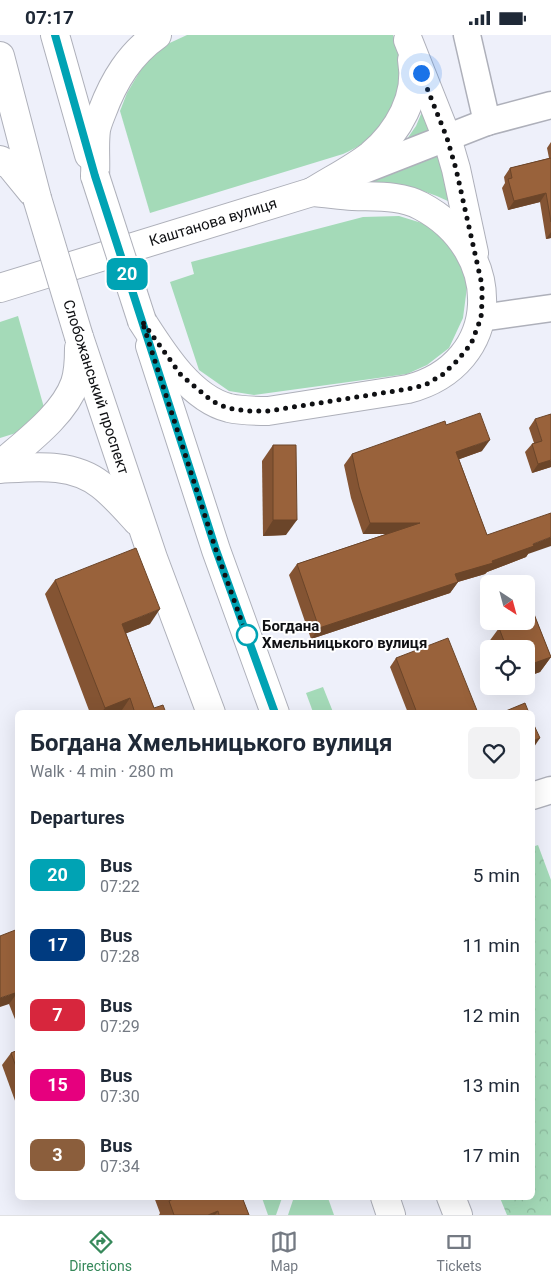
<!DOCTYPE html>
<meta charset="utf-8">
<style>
body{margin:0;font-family:Roboto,sans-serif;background:#f2f2f3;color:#1f2937;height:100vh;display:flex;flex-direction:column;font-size:19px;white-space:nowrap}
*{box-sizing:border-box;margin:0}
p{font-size:16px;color:#747a83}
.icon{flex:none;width:28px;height:28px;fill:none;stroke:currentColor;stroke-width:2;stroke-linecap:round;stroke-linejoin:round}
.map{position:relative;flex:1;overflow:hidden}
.panel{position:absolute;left:15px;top:675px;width:520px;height:490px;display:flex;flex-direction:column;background:#fff;border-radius:8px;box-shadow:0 5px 20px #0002}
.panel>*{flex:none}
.badge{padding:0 10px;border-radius:8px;font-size:18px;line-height:32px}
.needle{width:32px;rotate:144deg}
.fabs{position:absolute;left:480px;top:540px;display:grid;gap:10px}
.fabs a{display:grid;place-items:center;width:55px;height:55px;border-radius:8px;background:#fff;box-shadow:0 5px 20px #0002;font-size:25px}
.you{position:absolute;width:25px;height:25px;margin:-12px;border:4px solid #fff;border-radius:50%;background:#1a73e8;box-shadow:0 0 0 8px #1a73e833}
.map>.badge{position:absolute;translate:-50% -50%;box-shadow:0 0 0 2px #fff}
h2{padding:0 15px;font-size:19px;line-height:45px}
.round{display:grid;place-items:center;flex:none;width:52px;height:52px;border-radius:8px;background:#f2f2f3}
.head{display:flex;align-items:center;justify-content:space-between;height:85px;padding:0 15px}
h1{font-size:24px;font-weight:700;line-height:38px}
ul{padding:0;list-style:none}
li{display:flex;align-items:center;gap:15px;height:70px;padding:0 15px}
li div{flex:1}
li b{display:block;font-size:19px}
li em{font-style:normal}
li .badge{min-width:55px;font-weight:700;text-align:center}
.status{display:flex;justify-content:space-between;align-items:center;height:35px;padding:0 25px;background:#fff;direction:ltr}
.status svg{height:14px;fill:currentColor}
.menu{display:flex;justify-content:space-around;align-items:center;height:70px;border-top:1px solid #e0e1e3;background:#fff;font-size:14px;color:#747a83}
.menu a{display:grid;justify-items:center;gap:2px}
.menu .current{color:#37895b}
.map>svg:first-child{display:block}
</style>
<div class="status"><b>07:17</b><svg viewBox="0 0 49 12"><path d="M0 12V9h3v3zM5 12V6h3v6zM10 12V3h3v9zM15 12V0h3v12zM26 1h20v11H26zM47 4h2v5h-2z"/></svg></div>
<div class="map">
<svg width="551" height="1180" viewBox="0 0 551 1180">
<defs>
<pattern id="park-crowns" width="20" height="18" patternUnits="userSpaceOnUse" patternTransform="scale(1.25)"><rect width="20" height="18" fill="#a4dab8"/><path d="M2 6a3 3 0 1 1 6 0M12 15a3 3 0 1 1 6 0" fill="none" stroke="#8cba9d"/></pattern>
</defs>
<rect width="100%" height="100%" fill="#eef0fa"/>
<!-- grass -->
<g fill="#a4dab8">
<path d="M 187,0 L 393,0 C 405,32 402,69 379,95 C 369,106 356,113 343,119 L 150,178 L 120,76 L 127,58 L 143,31 L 161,12 Z"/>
<path d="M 424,72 L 434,100 L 402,111 L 416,91 Z"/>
<path d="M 440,120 L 452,168 C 424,154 403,149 371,149 L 371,147 Z"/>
<path d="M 399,181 L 425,189 L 451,210 L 461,231 L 467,252 L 463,283 L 449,313 L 427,330 L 407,339 L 254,360 L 229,356 L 199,335 L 170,247 L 194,239 L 191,227 L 363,182 Z"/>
<path d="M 18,281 L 45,376 L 16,398 L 0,403 L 0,287 Z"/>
<path d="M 323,652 L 333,677 L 313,677 L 306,658 Z"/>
<path d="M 294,1162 L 328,1163 L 334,1180 L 288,1180 Z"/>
<path d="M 262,1163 L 282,1163 L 276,1180 L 268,1180 Z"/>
</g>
<!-- park -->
<path fill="url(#park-crowns)" d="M 538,810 L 551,845 L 551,1180 L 507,1180 L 500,1163 L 532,1162 L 532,812 Z"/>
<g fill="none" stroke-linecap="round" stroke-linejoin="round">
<defs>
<g id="minor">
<path d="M 467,0 L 487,87"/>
<path d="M 349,141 L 487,87 L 551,70"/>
<path d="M 481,283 L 551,273"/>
<path d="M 532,761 L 551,755"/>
</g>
<path id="tertiary" d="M 0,253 L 312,157"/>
<g id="primary">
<path d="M 55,0 L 89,120"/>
<path d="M 408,5 L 447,103 L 456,134 L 474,218"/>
<path d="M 0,21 L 37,163"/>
<path d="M 0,125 L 10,130 L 32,157"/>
<path d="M 95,141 C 96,126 94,110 96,95 C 97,89 100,82 102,77 C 114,45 130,19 157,0"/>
<path d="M 312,157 C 331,145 353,134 371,120 C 398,97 419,61 412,25"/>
<path d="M 142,286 C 162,317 190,363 229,373 C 242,376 254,376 268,376 L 408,354 C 504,329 505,215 421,171 C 400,160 376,162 353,161 C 340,160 325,158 312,157"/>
<path d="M 79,302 L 153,523 L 211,678"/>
<path d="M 150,311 L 216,515 L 275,678"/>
<path d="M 0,430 C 25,408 64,380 75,348 C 79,336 79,325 79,313"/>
<path d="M 0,434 C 34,432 72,427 101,450 C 114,460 126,474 137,486"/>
<path d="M 385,1162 L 391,1180"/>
<path d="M 451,1162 L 458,1180"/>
</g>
</defs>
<!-- minor casing -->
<use href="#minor" stroke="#aeb0ba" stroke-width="29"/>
<!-- tertiary casing -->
<use href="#tertiary" stroke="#aeb0ba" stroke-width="30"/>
<!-- primary casing -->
<use href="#primary" stroke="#aeb0ba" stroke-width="30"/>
<!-- minor -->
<use href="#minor" stroke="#fff" stroke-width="26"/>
<!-- tertiary -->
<use href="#tertiary" stroke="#fff" stroke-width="28"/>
<!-- primary -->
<use href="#primary" stroke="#fff" stroke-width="28"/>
<defs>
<g id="primary-bridge">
<path d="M 95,141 L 142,286"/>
<path d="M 37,163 L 79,302"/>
</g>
</defs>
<!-- primary-bridge casing -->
<use href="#primary-bridge" stroke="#aeb0ba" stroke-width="30" stroke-linecap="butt"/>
<!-- primary-bridge -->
<use href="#primary-bridge" stroke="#fff" stroke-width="28"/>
</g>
<!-- wall -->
<g fill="#845433">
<path d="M 551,107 L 551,203 L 546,204 L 540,167 L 508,175 L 502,153 L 505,148 L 504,142 L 510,133 L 549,123 L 547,113 Z"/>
<path d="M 535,384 L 551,432 L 532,438 L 525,417 L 532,409 L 534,408 L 529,393 Z"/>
<path d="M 446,390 L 482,416 L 459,424 L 487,500 L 528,519 L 526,522 L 487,537 L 485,539 L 458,547 L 450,558 L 311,604 L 289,540 L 297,529 L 386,499 L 363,499 L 351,463 L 344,430 L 352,419 Z"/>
<path d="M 273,410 L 286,500 L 263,501 L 262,426 Z"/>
<path d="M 55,545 L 150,589 L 126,598 L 154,673 L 166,678 L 90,678 L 45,559 Z"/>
<path d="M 534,579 L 551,622 L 540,637 L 526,642 L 526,614 L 491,614 L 488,608 L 499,593 L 515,586 L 526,586 L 526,582 Z"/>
<path d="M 396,623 L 478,678 L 408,678 L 390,632 Z"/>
<path d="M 18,894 L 18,992 L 9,969 Z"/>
<path d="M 18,1015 L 18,1074 L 2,1030 L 11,1018 Z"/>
<path d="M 154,1162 L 242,1162 L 249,1180 L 159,1180 L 160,1178 Z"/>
</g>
<!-- shaded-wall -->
<g fill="#6b4529">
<path d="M 546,158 L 540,167 L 508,175 L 514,166 Z"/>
<path d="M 551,197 L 551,203 L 546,204 Z"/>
<path d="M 490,405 L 482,416 L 449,428 L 456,417 Z"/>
<path d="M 551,425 L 551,432 L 532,438 L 538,429 Z"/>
<path d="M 273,485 L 297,485 L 286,500 L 263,501 Z"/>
<path d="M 370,488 L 420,488 L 412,499 L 363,499 Z"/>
<path d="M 551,502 L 551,511 L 528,519 L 526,522 L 487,537 L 485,539 L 447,550 L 455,539 L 492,526 L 533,509 Z"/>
<path d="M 458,547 L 450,558 L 311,604 L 319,593 Z"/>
<path d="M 160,574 L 150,589 L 112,604 L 122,589 Z"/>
<path d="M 551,622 L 540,637 L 526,642 L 526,631 Z"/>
<path d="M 130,663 L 120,678 L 101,678 L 105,673 Z"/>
<path d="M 540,703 L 534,712 L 532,712 L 532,706 Z"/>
<path d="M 18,957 L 9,969 L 0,972 L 0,963 Z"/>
<path d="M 218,1176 L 215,1180 L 208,1180 Z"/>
</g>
<!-- building -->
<g fill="#99623b" stroke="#6b4529">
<path d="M 551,123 L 551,187 L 546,158 L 514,166 L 508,144 L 512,143 L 510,133 Z"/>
<path d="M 480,378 L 490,405 L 456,417 L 487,500 L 551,478 L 551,502 L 533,509 L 534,511 L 492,526 L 493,528 L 455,539 L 458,547 L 319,593 L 297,529 L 420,488 L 370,488 L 359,452 L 352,419 L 445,386 L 446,390 Z"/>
<path d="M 551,379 L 551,425 L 538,429 L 532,409 L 542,406 L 535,384 Z"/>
<path d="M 273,410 L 296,410 L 297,485 L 273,485 Z"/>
<path d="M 136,513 L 160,574 L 122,589 L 154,673 L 163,670 L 166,678 L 135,678 L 130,663 L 105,673 L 55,545 Z"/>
<path d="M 534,579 L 551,622 L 526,631 L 526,614 L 507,614 L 499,593 L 515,586 L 526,586 L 526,582 Z"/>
<path d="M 448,603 L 478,678 L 417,678 L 396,623 Z"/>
<path d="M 525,668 L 529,678 L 501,678 Z"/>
<path d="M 532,686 L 540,703 L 532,706 Z"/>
<path d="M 18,894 L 18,957 L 0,963 L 0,901 Z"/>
<path d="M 18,1015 L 18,1037 L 11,1018 Z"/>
<path d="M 177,1162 L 242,1162 L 249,1180 L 219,1180 L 218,1176 L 208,1180 L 174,1180 L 169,1166 Z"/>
</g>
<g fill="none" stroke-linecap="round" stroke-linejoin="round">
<defs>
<path id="line" d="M 55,0 L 95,141 L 199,462 L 216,515 L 275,678"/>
</defs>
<!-- line casing -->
<use href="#line" stroke="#fff" stroke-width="11"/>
<!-- line -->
<use href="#line" stroke="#00a3b4" stroke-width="8"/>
<!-- walk -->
<path stroke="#0f1013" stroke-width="5" stroke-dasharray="0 9" d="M 247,600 L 248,604 L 216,515 L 142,286 L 181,340 L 212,366 L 227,373 L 247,376 L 268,376 L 408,354 L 425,350 L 442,340 L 457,326 L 471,309 L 481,283 L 482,267 L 482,250 L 456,134 L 447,103 L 421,38"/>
</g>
<!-- markers -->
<circle fill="#fff" stroke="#00a3b4" stroke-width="2.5" cx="247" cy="600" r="10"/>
<g text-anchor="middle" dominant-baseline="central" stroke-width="4" stroke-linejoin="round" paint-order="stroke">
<!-- street labels -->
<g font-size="15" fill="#0f1013" stroke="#fff">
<text transform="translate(213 187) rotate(-17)">Каштанова вулиця</text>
<text transform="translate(96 352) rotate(72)">Слобожанський проспект</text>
</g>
<!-- stop labels -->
<g font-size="15" font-weight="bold" fill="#0f1013" stroke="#fff" text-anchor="start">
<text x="262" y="591">Богдана<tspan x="262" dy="17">Хмельницького вулиця</tspan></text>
</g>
</g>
</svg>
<div class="fabs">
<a><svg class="needle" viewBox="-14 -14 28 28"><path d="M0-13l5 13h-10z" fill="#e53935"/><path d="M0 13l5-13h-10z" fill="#747a83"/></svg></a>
<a><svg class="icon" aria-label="locate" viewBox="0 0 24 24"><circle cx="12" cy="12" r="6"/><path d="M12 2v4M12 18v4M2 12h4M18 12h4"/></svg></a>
</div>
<div class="you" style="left:421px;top:38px"></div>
<b class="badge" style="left:127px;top:239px;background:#00a3b4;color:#fff">20</b>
<section class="panel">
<div class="head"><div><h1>Богдана Хмельницького вулиця</h1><p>Walk · 4 min · 280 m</p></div><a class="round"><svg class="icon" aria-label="heart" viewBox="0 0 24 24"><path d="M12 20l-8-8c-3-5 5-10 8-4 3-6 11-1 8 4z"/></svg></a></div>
<h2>Departures</h2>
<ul>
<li><span class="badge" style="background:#00a3b4;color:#fff">20</span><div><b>Bus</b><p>07:22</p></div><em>5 min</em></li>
<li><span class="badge" style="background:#003b80;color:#fff">17</span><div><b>Bus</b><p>07:28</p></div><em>11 min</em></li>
<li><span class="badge" style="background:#d7263d;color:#fff">7</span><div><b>Bus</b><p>07:29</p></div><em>12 min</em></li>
<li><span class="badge" style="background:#e6007e;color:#fff">15</span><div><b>Bus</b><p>07:30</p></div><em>13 min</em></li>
<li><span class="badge" style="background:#8b5e3c;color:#fff">3</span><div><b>Bus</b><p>07:34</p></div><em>17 min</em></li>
</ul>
</section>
</div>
<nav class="menu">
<a class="current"><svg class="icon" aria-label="directions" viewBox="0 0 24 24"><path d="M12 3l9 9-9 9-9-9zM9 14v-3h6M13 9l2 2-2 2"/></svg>Directions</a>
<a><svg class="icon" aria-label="map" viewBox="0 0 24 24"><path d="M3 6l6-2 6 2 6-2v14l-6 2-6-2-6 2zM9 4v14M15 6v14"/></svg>Map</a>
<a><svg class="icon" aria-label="tickets" viewBox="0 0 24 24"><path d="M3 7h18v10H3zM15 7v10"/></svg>Tickets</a>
</nav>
